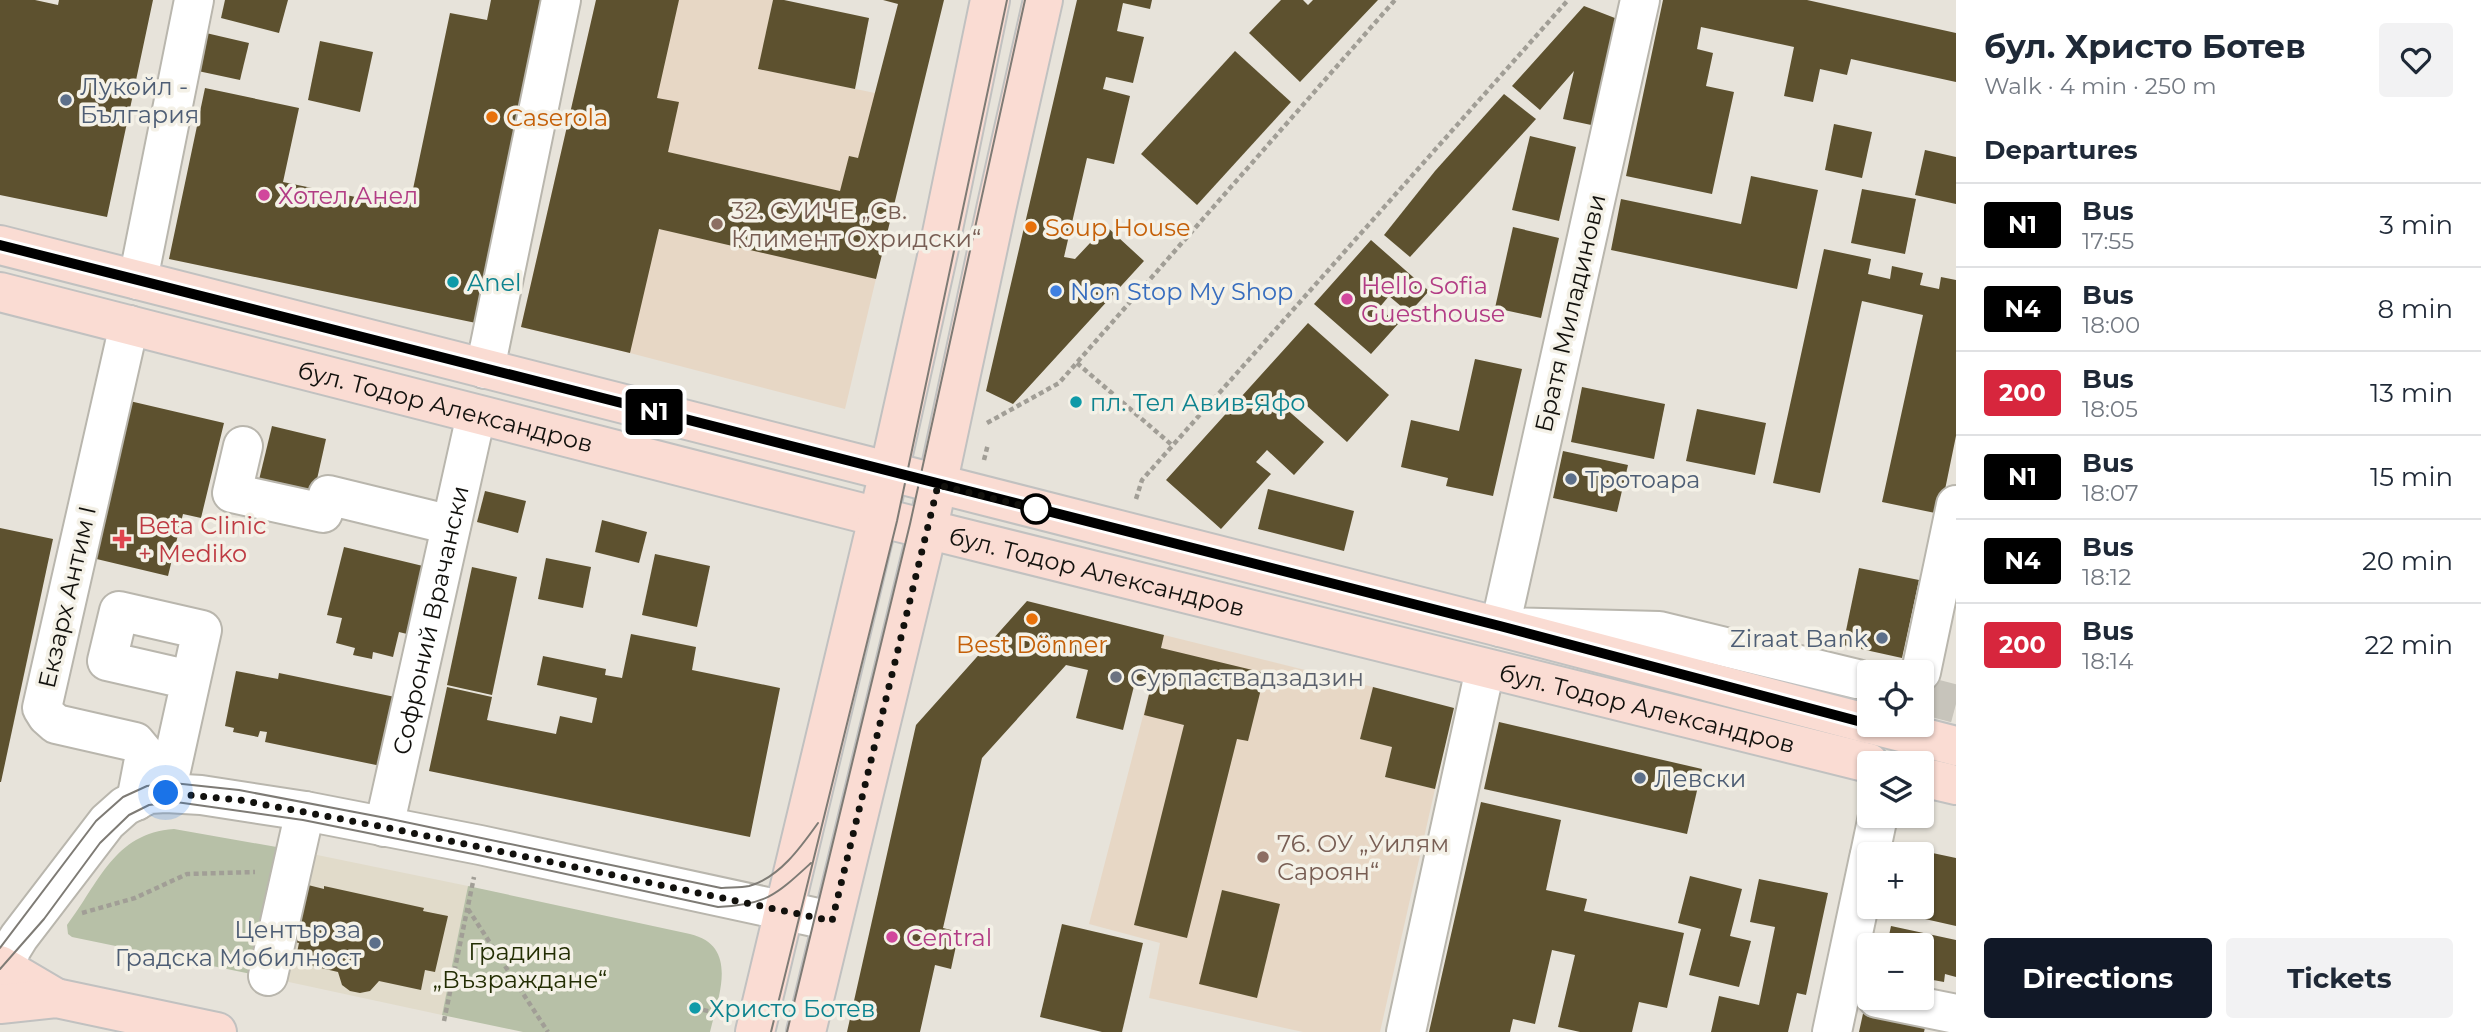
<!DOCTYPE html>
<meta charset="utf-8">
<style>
body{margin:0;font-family:Montserrat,sans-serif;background:#f2f2f3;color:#1f2937;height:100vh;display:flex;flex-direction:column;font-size:26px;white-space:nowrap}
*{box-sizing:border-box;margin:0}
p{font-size:23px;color:#747a83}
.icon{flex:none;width:38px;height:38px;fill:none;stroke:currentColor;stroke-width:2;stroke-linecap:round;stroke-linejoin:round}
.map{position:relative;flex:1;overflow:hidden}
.sheet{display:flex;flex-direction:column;background:#fff;width:525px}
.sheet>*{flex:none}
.badge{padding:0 14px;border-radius:5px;font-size:24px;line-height:46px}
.tools{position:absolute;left:1857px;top:660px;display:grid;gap:14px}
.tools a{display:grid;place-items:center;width:77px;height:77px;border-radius:7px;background:#fff;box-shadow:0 2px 5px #0004;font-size:35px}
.you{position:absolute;width:35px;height:35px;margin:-18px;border:5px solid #fff;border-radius:50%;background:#1a73e8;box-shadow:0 0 0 10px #1a73e833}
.map>.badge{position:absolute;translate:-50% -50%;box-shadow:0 0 0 4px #fff}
h2{padding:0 28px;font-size:26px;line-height:63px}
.round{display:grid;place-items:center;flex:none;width:74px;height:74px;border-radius:7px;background:#f2f2f3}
.overview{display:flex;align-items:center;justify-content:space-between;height:119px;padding:0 28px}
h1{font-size:33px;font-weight:700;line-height:52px}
.cta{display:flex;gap:14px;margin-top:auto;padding:14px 28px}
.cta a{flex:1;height:80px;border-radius:7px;background:#111827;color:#fff;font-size:28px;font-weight:700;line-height:80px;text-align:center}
.cta a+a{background:#f2f2f3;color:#1f2937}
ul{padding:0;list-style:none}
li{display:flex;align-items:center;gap:21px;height:84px;padding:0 28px;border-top:2px solid #e0e1e3}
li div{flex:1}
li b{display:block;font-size:26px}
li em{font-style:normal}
li .badge{min-width:77px;font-weight:700;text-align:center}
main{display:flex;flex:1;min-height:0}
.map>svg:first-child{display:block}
</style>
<main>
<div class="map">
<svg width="1956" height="1032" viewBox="0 0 1956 1032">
<rect width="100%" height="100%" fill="#e7e3da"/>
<!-- built -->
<path fill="#e1dbca" d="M 288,849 L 468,886 L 442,1015 L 261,976 Z"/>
<!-- education -->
<g fill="#e7d7c5">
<path d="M 596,0 L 773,0 L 759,69 L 875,93 L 902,169 L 845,409 L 630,353 L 521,327 Z"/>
<path d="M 1164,635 L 1373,687 L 1360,739 L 1392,747 L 1385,777 L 1435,789 L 1380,1032 L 1303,1032 L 1149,998 L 1160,943 L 1089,924 Z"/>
</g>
<!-- green -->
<g fill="#b7c0a7">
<path d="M 174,829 L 288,849 L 261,976 L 72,937 L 68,934 L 67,925 C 99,883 114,833 174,829 Z"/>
<path d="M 468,886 L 690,934 C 740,946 718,997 710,1032 L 523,1032 L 442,1015 Z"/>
</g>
<!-- building -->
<g fill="#5d512f">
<path d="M 0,0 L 35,0 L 58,5 L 59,0 L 153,0 L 107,217 L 0,195 Z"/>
<path d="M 225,0 L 288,0 L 279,33 L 221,18 Z"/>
<path d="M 491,0 L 550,0 L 476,323 L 169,259 L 205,88 L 299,108 L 283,182 L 409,208 L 450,13 L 487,20 Z"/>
<path d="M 596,0 L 679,0 L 657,98 L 679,102 L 668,152 L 840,191 L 849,156 L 858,158 L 898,4 L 883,0 L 944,0 L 876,279 L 659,229 L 630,353 L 521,327 Z"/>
<path d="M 773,0 L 784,0 L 869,18 L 855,89 L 758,69 Z"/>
<path d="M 1077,0 L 1152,0 L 1150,9 L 1123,3 L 1117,31 L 1144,37 L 1133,83 L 1106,77 L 1103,89 L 1130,96 L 1114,164 L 1087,158 L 1064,257 L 1075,259 L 1106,226 L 1144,261 L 1013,404 L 986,391 Z"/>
<path d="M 1281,0 L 1303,0 L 1308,5 L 1313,0 L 1378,0 L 1300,82 L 1249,33 Z"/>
<path d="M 1663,0 L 1807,0 L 1956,33 L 1956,82 L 1851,59 L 1847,75 L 1820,69 L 1813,102 L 1784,96 L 1794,47 L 1701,27 L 1697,49 L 1713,53 L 1706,86 L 1734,92 L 1712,194 L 1626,176 Z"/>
<path d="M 1584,6 L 1620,20 L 1596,126 L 1563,119 L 1574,71 L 1540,110 L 1512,86 Z"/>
<path d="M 206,33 L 249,43 L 240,80 L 198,71 Z"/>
<path d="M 320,41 L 373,52 L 360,112 L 308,100 Z"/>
<path d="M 1235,51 L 1291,102 L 1197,205 L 1141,154 Z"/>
<path d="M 1504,94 L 1536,119 L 1410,257 L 1384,235 L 1435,171 Z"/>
<path d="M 1834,124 L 1872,132 L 1862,178 L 1825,170 Z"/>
<path d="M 1530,136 L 1576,147 L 1559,221 L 1512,210 Z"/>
<path d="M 1925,150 L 1956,157 L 1956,204 L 1915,195 Z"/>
<path d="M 1751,176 L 1818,190 L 1797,289 L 1611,250 L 1621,199 L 1741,224 Z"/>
<path d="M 1862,189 L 1916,199 L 1905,254 L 1851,243 Z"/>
<path d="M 1513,227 L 1559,238 L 1541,318 L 1495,308 Z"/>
<path d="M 1371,240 L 1429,291 L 1409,313 L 1389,296 L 1379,308 L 1398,324 L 1371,354 L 1314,304 Z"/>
<path d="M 1824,249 L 1871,259 L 1868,274 L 1890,279 L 1892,266 L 1923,273 L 1920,285 L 1939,289 L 1941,277 L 1956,280 L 1956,436 L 1940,514 L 1882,502 L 1923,315 L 1862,301 L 1820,493 L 1773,483 Z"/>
<path d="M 1308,323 L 1389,395 L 1347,442 L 1295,395 L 1284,407 L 1324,442 L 1294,475 L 1267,450 L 1256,462 L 1271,474 L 1221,529 L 1166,480 Z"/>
<path d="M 1475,359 L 1522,369 L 1493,496 L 1446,486 L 1448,478 L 1401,467 L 1411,420 L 1459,431 Z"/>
<path d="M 1582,387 L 1665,404 L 1654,459 L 1571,442 Z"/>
<path d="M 121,399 L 224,423 L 201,518 L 183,514 L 168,576 L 84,556 Z"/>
<path d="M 1697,409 L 1766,423 L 1755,475 L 1686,461 Z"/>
<path d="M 272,426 L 326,439 L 313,497 L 258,484 Z"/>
<path d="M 1563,451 L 1628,465 L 1617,512 L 1553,498 Z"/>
<path d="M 1268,489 L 1354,511 L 1344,551 L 1258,529 Z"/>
<path d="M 485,491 L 526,501 L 518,533 L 477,522 Z"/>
<path d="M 602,520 L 647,532 L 639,563 L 595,552 Z"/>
<path d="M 0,528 L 53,539 L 1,782 L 0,782 Z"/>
<path d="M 344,547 L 423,566 L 407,634 L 399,632 L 393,657 L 373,652 L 372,659 L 353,655 L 355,648 L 336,643 L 342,618 L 327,615 Z"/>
<path d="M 655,554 L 710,566 L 697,627 L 642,615 Z"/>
<path d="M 546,558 L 591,567 L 583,608 L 538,599 Z"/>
<path d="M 472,567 L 517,577 L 492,695 L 447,685 Z"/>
<path d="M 1859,568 L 1919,580 L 1902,658 L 1843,645 Z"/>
<path d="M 1027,601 L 1164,635 L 1161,648 L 1265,673 L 1248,741 L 1237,739 L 1187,938 L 1134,925 L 1184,725 L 1144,715 L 1151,686 L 1135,682 L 1123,730 L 1076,718 L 1088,670 L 1066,665 L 982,758 L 943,928 L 959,932 L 951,969 L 935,965 L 920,1032 L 847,1032 L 916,725 Z"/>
<path d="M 631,634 L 696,647 L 692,670 L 780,688 L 750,837 L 429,771 L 447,687 L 492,697 L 487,720 L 556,734 L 560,716 L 592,723 L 597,698 L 537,685 L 543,656 L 606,669 L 605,675 L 622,678 Z"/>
<path d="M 236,671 L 278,679 L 279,673 L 395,697 L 381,766 L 265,742 L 267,732 L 260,731 L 258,737 L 233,732 L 234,728 L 225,726 Z"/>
<path d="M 1373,687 L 1454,708 L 1435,789 L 1385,777 L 1392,747 L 1360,739 Z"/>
<path d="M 1499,722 L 1702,769 L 1687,834 L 1484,789 Z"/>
<path d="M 1481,802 L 1561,820 L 1546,890 L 1587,899 L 1584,911 L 1684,933 L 1667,1008 L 1639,1002 L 1632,1032 L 1580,1032 L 1558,1027 L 1575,955 L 1552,950 L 1535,1024 L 1513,1019 L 1510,1032 L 1429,1032 Z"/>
<path d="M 1909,848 L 1956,858 L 1956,926 L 1925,919 L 1927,910 L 1915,908 L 1922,906 L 1922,854 L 1908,854 Z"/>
<path d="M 1690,876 L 1742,889 L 1730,936 L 1751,941 L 1739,987 L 1689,975 L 1701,929 L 1678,923 Z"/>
<path d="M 1759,879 L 1828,893 L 1806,995 L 1797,993 L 1788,1032 L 1711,1032 L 1719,996 L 1759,1005 L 1775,927 L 1750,922 Z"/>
<path d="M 304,884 L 324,889 L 324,886 L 424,908 L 423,911 L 448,916 L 435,972 L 425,970 L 421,990 L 379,981 L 370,991 L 360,993 L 350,991 L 342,985 L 338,972 L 295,962 L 299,943 L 291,941 Z"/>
<path d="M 1222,890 L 1280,904 L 1257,998 L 1199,984 Z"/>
<path d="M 1062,924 L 1143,943 L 1122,1032 L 1102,1032 L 1040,1017 Z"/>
<path d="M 1891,926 L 1956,940 L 1956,977 L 1945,974 L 1944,982 L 1922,978 L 1922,945 L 1887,945 Z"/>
<path d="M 1864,1009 L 1926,1023 L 1924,1032 L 1859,1032 Z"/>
</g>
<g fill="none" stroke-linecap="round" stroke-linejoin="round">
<!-- minor-tunnel -->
<path stroke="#c7c4bb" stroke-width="38" stroke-dasharray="38 19" stroke-linecap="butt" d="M 1922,695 L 1956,704"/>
<defs>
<g id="minor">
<path d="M 1640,0 L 1500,627 L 1659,631 L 1857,679"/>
<path d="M 138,280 L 194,0"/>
<path d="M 129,325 L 42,708 L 47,716 L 56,724 L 135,742 L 145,754 L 136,801"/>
<path d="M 485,369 L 561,0"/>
<path d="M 243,446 L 232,493 L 323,513 L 328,495 L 451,525"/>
<path d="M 1921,672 L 1956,505"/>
<path d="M 166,793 L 202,630 L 119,611 L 107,661 L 190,680"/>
<path id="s1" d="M 384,827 L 476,415"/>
<path d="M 1870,854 L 1878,816"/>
<path d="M 6,968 L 11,950 L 19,937 L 107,822 L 125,806 L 149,794 L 166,793 L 201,795 L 305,811 L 480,845 L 832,921"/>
<path d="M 268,976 L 305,811"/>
<path d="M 1877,998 L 1956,1014"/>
<path d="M 1406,1032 L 1485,669"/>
<path d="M 1832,1032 L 1869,858"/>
</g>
<g id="major">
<path d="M 0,245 L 1500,627 L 1869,724"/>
<path id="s2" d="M 0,292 L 878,517 L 1869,763"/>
<path d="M 1870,724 L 1956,746"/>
<path d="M 1922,777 L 1956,785"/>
<path d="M 0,965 L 56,998"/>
<path d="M 0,1004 L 56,998 L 217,1032"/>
<path d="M 755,1032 L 889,472 L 939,248 L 990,0"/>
<path d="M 806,1032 L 928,528 L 997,205 L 1043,0"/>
</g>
</defs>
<!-- minor casing -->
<use href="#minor" stroke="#b9b6ad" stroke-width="42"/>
<!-- major casing -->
<use href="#major" stroke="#c1c1c0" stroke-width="42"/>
<!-- path -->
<g stroke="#a19e96" stroke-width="4.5" stroke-dasharray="5 3.5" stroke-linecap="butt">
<path d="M 1077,363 L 1173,446"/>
<path d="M 987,423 L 1059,383 L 1395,0"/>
<path d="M 984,460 L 988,444"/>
<path d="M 1136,499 L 1142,480 L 1568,0"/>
<path d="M 468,909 L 548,1032"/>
<path d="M 82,913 L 135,898 L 187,874 L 255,872"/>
<path d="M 695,1008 L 725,1015"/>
<path d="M 444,1021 L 474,877"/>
</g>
<!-- minor -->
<use href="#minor" stroke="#fff" stroke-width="38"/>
<!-- major -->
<use href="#major" stroke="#fadcd3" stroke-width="38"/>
<!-- tram -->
<g stroke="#7e7b75" stroke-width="2">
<path d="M 0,948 L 96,821 L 123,797 L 147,786 L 173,783 L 239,790 L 386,818 L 721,888 C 729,887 740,888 749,886 C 779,878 801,847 818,823"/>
<path d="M 0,969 L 44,919 L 100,843 L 129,815 L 149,805 L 176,802 L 303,820 L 478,855 L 718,907 C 766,905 776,895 811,863"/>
<path d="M 771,1032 L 897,521 L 1007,0"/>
<path d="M 787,1032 L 910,524 L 1025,0"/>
</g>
</g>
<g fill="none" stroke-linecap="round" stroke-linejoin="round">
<defs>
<path id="line" d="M 0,245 L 1500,626 L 1869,724"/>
</defs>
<!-- line casing -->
<use href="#line" stroke="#fff" stroke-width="16"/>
<!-- line -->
<use href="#line" stroke="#000" stroke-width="10"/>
<!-- walk -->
<path stroke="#12110d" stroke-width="7" stroke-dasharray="0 12.6" d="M 166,793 L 240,800 L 384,827 L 832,921 L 938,485 L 1036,509"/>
</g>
<!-- markers -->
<g fill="#5c6f8a" stroke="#f4f1e7" stroke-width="2.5">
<circle cx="66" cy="100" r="7"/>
<circle cx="1571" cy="479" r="7"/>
<circle cx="1882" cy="638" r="7"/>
<circle cx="1640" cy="778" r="7"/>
<circle cx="375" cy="943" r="7"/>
</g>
<g fill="#e8710a" stroke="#f4f1e7" stroke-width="2.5">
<circle cx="492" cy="117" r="7"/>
<circle cx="1031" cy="227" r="7"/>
<circle cx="1032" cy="619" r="7"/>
</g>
<g fill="#d1479c" stroke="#f4f1e7" stroke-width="2.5">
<circle cx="264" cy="195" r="7"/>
<circle cx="1347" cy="299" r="7"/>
<circle cx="892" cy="937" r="7"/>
</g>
<g fill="#8d6e63" stroke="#f4f1e7" stroke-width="2.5">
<circle cx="717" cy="224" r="7"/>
<circle cx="1263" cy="857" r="7"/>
</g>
<g fill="#0f9aa8" stroke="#f4f1e7" stroke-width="2.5">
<circle cx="453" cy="282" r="7"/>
<circle cx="1076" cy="402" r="7"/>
<circle cx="695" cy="1008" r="7"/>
</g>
<circle fill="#3f7fe0" stroke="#f4f1e7" stroke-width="2.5" cx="1056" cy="291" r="7"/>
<circle fill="#fff" stroke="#000" stroke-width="3.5" cx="1036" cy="509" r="14"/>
<path fill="#e0444e" stroke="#f4f1e7" stroke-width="2.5" d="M118.5 528.5h7v7h7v7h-7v7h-7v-7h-7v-7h7z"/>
<circle fill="#6b7280" stroke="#f4f1e7" stroke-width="2.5" cx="1116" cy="677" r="7"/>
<g text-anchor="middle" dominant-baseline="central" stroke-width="7" stroke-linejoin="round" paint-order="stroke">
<!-- service labels -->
<g font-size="24" fill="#4e5e75" stroke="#f4f1e7" text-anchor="start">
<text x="80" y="86">Лукойл -<tspan x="80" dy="28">България</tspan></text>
<text x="1585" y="479">Тротоара</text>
<text x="1868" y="638" text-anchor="end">Ziraat Bank</text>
<text x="1654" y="778">Левски</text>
<text x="361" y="929" text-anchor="end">Център за<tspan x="361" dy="28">Градска Мобилност</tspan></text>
</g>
<!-- food labels -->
<g font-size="24" fill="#c56008" stroke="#f4f1e7" text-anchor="start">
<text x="506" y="117">Caserola</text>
<text x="1045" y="227">Soup House</text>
<text x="1032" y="644" text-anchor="middle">Best Dönner</text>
</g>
<!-- hotel labels -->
<g font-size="24" fill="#b23c85" stroke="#f4f1e7" text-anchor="start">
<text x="278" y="195">Хотел Анел</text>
<text x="1361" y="285">Hello Sofia<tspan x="1361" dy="28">Guesthouse</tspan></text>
<text x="906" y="937">Central</text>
</g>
<!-- education labels -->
<g font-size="24" fill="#785e54" stroke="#f4f1e7" text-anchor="start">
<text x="731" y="210">32. СУИЧЕ „Св.<tspan x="731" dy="28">Климент Охридски“</tspan></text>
<text x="1277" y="843">76. ОУ „Уилям<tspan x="1277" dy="28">Сароян“</tspan></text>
</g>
<!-- culture labels -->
<g font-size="24" fill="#0d838f" stroke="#f4f1e7" text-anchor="start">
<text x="467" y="282">Anel</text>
<text x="1090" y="402">пл. Тел Авив-Яфо</text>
<text x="709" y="1008">Христо Ботев</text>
</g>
<!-- shop labels -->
<g font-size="24" fill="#366cbe" stroke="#f4f1e7" text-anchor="start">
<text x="1070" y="291">Non Stop My Shop</text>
</g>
<!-- street labels -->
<g font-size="24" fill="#12110d" stroke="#f4f1e7">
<text transform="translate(1570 313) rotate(-77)">Братя Миладинови</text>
<text stroke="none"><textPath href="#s2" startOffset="460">бул. Тодор Александров</textPath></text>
<text stroke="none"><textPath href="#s2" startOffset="1132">бул. Тодор Александров</textPath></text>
<text transform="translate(67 597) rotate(-77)">Екзарх Антим I</text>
<text stroke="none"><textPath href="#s1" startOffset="212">Софроний Врачански</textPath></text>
<text stroke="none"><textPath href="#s2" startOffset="1699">бул. Тодор Александров</textPath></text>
</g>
<!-- health labels -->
<g font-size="24" fill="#be3a42" stroke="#f4f1e7" text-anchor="start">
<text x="138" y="525">Beta Clinic<tspan x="138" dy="28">+ Mediko</tspan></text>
</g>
<!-- worship labels -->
<g font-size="24" fill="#5b616d" stroke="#f4f1e7" text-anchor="start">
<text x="1130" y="677">Сурпаствадзадзин</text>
</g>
<!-- park labels -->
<g font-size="24" fill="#232e03" stroke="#f4f1e7">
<text x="520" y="951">Градина<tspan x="520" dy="28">„Възраждане“</tspan></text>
</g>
</g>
</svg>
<div class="tools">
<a><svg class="icon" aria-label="locate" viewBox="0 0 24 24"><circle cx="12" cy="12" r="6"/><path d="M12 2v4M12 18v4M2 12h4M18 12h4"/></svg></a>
<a><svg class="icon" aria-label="layers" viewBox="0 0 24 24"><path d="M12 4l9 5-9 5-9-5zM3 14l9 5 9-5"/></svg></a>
<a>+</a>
<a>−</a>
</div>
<div class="you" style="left:166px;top:793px"></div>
<b class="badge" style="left:654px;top:412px;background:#000;color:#fff">N1</b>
</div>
<section class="sheet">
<div class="overview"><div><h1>бул. Христо Ботев</h1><p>Walk · 4 min · 250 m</p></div><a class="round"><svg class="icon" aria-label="heart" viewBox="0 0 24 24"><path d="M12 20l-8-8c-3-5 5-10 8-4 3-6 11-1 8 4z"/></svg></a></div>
<h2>Departures</h2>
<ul>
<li><span class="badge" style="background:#000;color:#fff">N1</span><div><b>Bus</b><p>17:55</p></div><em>3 min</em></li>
<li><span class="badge" style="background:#000;color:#fff">N4</span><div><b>Bus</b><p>18:00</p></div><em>8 min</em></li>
<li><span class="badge" style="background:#d7263d;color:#fff">200</span><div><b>Bus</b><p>18:05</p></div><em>13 min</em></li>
<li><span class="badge" style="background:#000;color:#fff">N1</span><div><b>Bus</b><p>18:07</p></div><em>15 min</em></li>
<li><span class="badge" style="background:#000;color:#fff">N4</span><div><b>Bus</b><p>18:12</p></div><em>20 min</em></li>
<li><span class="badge" style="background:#d7263d;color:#fff">200</span><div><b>Bus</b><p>18:14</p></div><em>22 min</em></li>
</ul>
<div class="cta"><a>Directions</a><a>Tickets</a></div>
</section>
</main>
